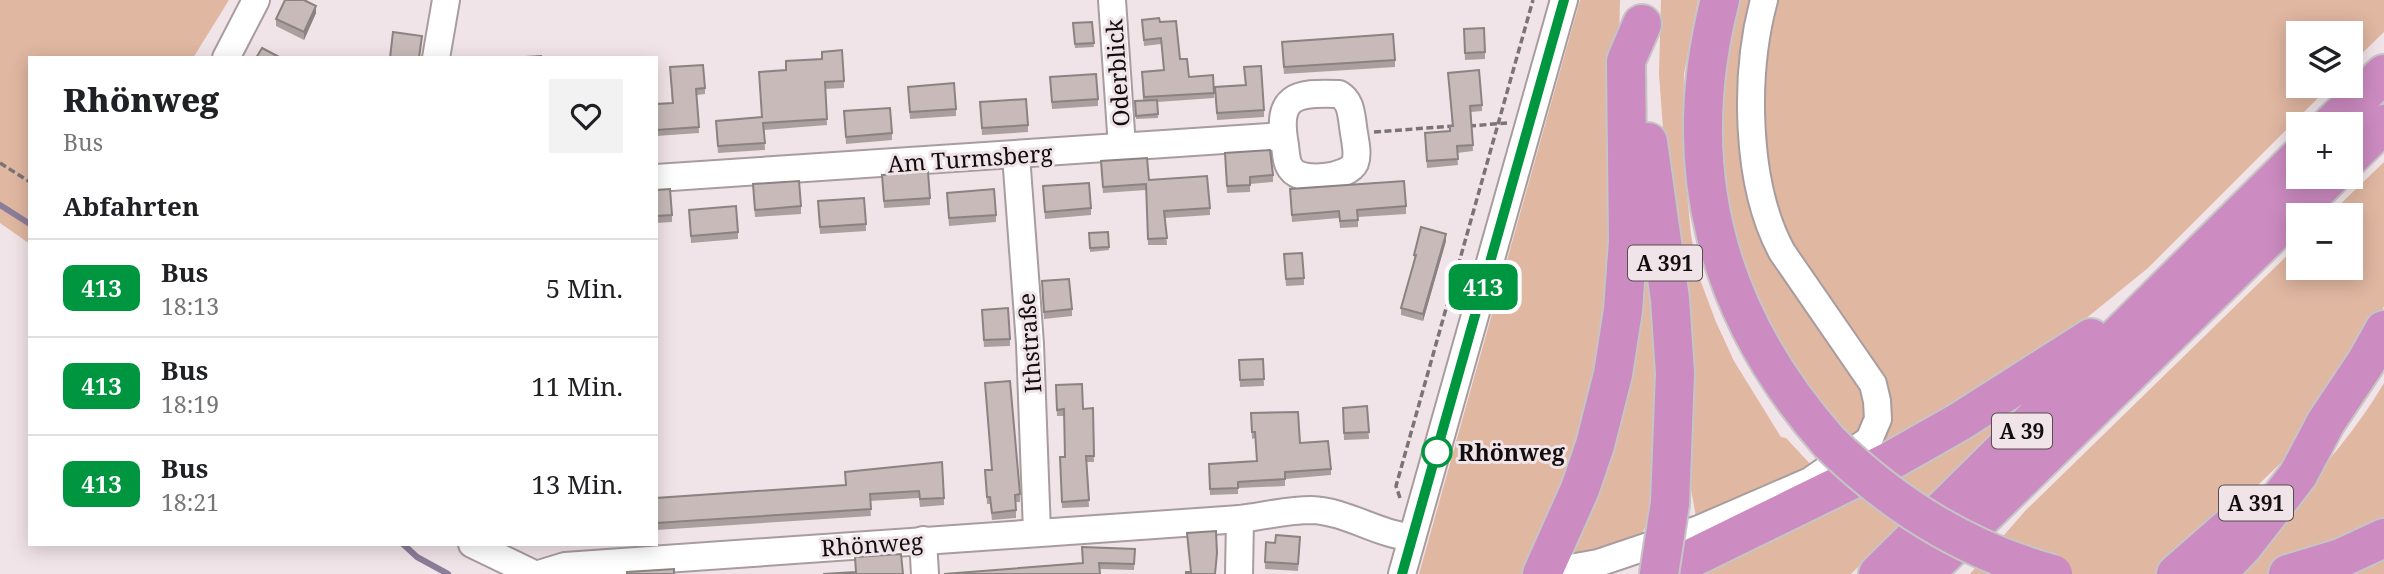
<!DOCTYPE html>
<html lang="de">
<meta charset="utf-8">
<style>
body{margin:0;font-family:"Noto Serif",serif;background:#f2f2f2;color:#202124;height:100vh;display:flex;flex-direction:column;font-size:26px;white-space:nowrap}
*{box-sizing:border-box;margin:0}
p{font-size:23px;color:#757577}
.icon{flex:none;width:38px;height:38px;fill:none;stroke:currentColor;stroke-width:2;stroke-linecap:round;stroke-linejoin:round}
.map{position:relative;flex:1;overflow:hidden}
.side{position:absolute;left:28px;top:56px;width:630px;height:490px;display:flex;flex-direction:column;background:#fff;border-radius:0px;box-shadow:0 4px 18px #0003}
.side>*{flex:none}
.badge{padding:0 14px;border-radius:10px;font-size:24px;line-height:46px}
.controls{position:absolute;left:2286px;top:21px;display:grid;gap:14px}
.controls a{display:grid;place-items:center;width:77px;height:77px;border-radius:0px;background:#fff;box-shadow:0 4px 18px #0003;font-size:35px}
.map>.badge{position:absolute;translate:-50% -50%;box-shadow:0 0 0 4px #fff}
h2{padding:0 35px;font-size:26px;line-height:63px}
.round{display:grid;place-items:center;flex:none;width:74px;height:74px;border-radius:0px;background:#f2f2f2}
.summary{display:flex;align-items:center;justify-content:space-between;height:119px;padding:0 35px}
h1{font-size:33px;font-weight:800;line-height:52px}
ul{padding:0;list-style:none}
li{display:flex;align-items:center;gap:21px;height:98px;padding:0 35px;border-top:2px solid #e0e0e0}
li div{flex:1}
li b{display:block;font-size:26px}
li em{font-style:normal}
li .badge{min-width:77px;font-weight:700;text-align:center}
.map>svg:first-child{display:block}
</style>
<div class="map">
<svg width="2384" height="574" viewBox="0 0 2384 574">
<rect width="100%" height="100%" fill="#f1e4e8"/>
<!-- green -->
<g fill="#e0b7a1">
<path d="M 0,0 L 229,0 L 193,58 L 30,58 L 30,244 L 0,223 Z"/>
<path d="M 1580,0 L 1620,0 L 1615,207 L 1596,403 L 1530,574 L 1419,574 Z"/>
<path d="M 1661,0 L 1698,0 L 1684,74 L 1683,151 L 1691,235 L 1698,274 L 1716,322 L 1734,361 L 1781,437 L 1786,438 L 1813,467 L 1696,517 L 1688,472 L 1659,74 Z"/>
<path d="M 1736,0 L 2384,0 L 2384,32 L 2350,65 L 2350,33 L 2298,33 L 2298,86 L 2330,86 L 2148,268 L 2052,346 L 1868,457 L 1799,397 L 1745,294 L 1719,179 L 1719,95 Z"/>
<path d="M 2384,162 L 2384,306 L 2373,332 L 2323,408 L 2284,460 L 2235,507 L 2157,574 L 1970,574 L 2026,510 L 2298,245 L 2298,268 L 2350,268 L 2350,215 L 2329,215 Z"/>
<path d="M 1645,253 L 1658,343 L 1652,515 L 1637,542 L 1592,558 L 1570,555 Z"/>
<path d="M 2384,383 L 2384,574 L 2226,574 C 2281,513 2342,454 2384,383 Z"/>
<path d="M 1997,420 L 2000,426 L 1851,574 L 1696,574 Z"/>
</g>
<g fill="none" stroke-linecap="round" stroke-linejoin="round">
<!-- stream -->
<g stroke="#8c7d9a" stroke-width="6">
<path d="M 0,205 L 30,224"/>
<path d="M 403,544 L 417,557 L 448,574"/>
</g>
<defs>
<g id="minor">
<path d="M 1112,0 L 1122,147"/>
<path d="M 226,58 L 256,0"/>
<path d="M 436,58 L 446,0"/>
<path d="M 1339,94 C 1351,101 1351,113 1353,126 C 1354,137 1359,153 1355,163 C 1348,178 1302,183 1292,170 C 1286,164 1286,153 1285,145 C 1276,96 1295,92 1339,94 Z"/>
<path d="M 1016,155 L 1030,344 L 1037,532"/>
<path d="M 656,178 L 1283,136"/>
<path d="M 923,540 L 925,574"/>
<path d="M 472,544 L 534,574"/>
<path d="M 1543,573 L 1598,563 L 1699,529 L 1810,481 L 1869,440 L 1878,419 L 1877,401 L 1873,384 L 1782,252 C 1745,184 1744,74 1764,0"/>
<path d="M 539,574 L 565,566 L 1240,519 C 1263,516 1288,510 1311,510 C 1347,511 1378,535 1412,537"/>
<path d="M 1239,574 L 1240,519"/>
<path d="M 1402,574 L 1564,0"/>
</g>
<g id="highway">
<path d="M 1720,0 C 1677,166 1716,314 1829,442"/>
<path d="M 2332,124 L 2384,74"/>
<path d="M 1648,142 L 1670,299 L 1675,373 L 1670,503"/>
<path d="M 2350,157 L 2384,124"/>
<path d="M 1542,574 L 1580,489 L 1595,445 L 1613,374 L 1623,310 L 1628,241 L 1626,61 L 1642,24"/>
<path d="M 1659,574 L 1892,460 L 1959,422 L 2091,338"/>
<path d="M 1878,574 L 2298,158"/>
<path d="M 1924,574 L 2330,177"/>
<path d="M 2176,574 L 2232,525"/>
<path d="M 2216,574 L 2244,545 L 2298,475 L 2326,422 L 2366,362 L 2384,330"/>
<path d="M 2288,574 L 2341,558 L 2384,538"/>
</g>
</defs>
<!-- minor casing -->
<use href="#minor" stroke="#a89c9f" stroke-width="30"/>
<!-- highway casing -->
<use href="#highway" stroke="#c6c5c5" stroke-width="42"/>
<!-- path -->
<g stroke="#7b7375" stroke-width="3.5" stroke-dasharray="7 3.5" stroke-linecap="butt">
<path d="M 1469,126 L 1507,123"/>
<path d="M 1374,132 L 1454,126"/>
<path d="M 0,163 L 30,182"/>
<path d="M 1400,498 L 1396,486 L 1533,0"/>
</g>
<!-- minor -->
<use href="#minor" stroke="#fff" stroke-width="26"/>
<!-- highway -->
<use href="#highway" stroke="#cc8bc1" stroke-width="38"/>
<defs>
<g id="highway-bridge">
<path d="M 1829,442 C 1893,505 1966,551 2053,574"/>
<path d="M 1659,574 L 1670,503"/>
</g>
</defs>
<!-- highway-bridge casing -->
<use href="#highway-bridge" stroke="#c6c5c5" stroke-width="42" stroke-linecap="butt"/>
<!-- highway-bridge -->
<use href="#highway-bridge" stroke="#cc8bc1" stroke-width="38"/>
</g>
<!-- wall -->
<g fill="#aba09f">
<path d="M 316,13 L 304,40 L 276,26 L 276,19 Z"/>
<path d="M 1142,20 L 1160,22 L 1189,77 L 1214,93 L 1214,98 L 1157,102 L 1158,118 L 1136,119 L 1135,101 L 1143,101 L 1142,72 L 1164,70 L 1161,44 L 1144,46 Z"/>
<path d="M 1092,22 L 1094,47 L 1075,48 L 1073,23 Z"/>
<path d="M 1464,36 L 1485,52 L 1485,59 L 1465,60 Z"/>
<path d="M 1282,49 L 1395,60 L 1395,67 L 1284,74 Z"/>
<path d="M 1244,67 L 1264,110 L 1264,117 L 1217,120 L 1215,87 L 1245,85 Z"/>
<path d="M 1448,73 L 1482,105 L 1482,111 L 1471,112 L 1473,151 L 1457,153 L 1458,165 L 1427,168 L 1425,139 L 1450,131 L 1452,126 Z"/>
<path d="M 670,74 L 705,88 L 705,94 L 697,95 L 699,133 L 656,136 L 656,104 L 672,103 Z"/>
<path d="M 1050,77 L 1098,99 L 1098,106 L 1052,109 Z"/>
<path d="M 759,78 L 844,81 L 844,88 L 825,89 L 827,125 L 764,130 L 765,150 L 718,153 L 716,128 L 762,117 Z"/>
<path d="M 908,94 L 956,109 L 956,116 L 910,119 Z"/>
<path d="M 980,102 L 1028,125 L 1028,132 L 982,135 Z"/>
<path d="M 844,118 L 892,133 L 892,140 L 846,144 Z"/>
<path d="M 1225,160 L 1273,175 L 1273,182 L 1250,184 L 1250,192 L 1227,193 Z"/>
<path d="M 1101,168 L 1149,180 L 1210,208 L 1210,215 L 1165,218 L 1167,245 L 1148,245 L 1146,190 L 1103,193 Z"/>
<path d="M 882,175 L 930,198 L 930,205 L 884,208 Z"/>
<path d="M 1043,186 L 1091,208 L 1091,215 L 1045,219 Z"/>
<path d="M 1290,189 L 1406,206 L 1406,214 L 1358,217 L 1358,227 L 1340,228 L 1339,218 L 1292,222 Z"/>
<path d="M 656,190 L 672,215 L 672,222 L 656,223 Z"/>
<path d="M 753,191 L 801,206 L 801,214 L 755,217 Z"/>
<path d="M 947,200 L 996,215 L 996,222 L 949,226 Z"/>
<path d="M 818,208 L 866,224 L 866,231 L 820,234 Z"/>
<path d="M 689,210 L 738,232 L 738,239 L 691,243 Z"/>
<path d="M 1108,232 L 1109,250 L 1090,252 L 1089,233 Z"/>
<path d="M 1446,241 L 1423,321 L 1401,315 L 1401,308 L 1414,262 L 1414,255 Z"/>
<path d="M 1284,261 L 1304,278 L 1304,285 L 1286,286 Z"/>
<path d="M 1042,288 L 1072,309 L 1072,316 L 1044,319 Z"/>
<path d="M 982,317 L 1010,339 L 1010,346 L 984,347 Z"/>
<path d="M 1263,359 L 1264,386 L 1240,387 L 1239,360 Z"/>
<path d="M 985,383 L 1020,494 L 1020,502 L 1016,502 L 1016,518 L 992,520 L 990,504 L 987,504 L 985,470 L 992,470 Z"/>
<path d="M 1056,385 L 1083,409 L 1093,408 L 1094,462 L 1087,462 L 1089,507 L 1062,508 L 1060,457 L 1065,457 L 1064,416 L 1057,416 Z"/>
<path d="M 1367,406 L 1369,439 L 1344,440 L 1343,408 Z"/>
<path d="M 1251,413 L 1300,443 L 1331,469 L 1331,475 L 1285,479 L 1285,486 L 1238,488 L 1238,494 L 1210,495 L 1209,464 L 1257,461 L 1255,438 L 1252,439 Z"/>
<path d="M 845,472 L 944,498 L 944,505 L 920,507 L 919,498 L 870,501 L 871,516 L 656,530 L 656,498 L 845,485 Z"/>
<path d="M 1300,544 L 1298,571 L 1265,569 L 1265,562 Z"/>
<path d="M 1135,549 L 1134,570 L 1100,569 L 1083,563 Z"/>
</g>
<!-- shaded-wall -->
<g fill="#8b8282">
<path d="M 316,6 L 316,13 L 304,40 L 304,32 Z"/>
<path d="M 1446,234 L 1446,241 L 1423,321 L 1423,314 Z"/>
</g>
<!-- building -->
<g fill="#c7bab9" stroke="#8b8282" stroke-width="2">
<path d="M 285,0 L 304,0 L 316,6 L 304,32 L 276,19 Z"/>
<path d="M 1159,18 L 1160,22 L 1176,21 L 1180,59 L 1187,59 L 1189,77 L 1213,75 L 1214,93 L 1144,97 L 1142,72 L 1164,70 L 1161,38 L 1144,40 L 1142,20 Z"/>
<path d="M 1092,22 L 1094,43 L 1075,44 L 1073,23 Z"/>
<path d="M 1484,28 L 1485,52 L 1465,53 L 1464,29 Z"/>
<path d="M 393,32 L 422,36 L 419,58 L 390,58 Z"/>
<path d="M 1393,34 L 1395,60 L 1284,67 L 1282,42 Z"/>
<path d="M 262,48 L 281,58 L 256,58 Z"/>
<path d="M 842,50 L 844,81 L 825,82 L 827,119 L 763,123 L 765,143 L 718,146 L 716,121 L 762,117 L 759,72 L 786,70 L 786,61 L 822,59 L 822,52 Z"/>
<path d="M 541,56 L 541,58 L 526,58 L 526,57 Z"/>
<path d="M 703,65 L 705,88 L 696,89 L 699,127 L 656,130 L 656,104 L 673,103 L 670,67 Z"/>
<path d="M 1261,66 L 1264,110 L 1217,113 L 1215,87 L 1246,85 L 1244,67 Z"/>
<path d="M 1479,70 L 1482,105 L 1470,106 L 1473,145 L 1457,146 L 1458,159 L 1427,161 L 1425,133 L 1450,131 L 1450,126 L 1453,126 L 1448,73 Z"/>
<path d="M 1096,74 L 1098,99 L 1052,102 L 1050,77 Z"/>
<path d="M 954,83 L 956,109 L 910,112 L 908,87 Z"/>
<path d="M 1026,99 L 1028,125 L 982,128 L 980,102 Z"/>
<path d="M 1157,100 L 1158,114 L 1136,116 L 1135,101 Z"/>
<path d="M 890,108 L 892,133 L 846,137 L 844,111 Z"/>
<path d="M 1270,150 L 1273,175 L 1250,177 L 1250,185 L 1227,186 L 1225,153 Z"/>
<path d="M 1147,158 L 1149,180 L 1207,176 L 1210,208 L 1164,211 L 1167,238 L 1148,239 L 1146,184 L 1103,187 L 1101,161 Z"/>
<path d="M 928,172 L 930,198 L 884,201 L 882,175 Z"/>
<path d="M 799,181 L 801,206 L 755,210 L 753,184 Z"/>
<path d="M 1404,181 L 1406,206 L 1357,210 L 1358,220 L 1340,221 L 1339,211 L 1292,215 L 1290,189 Z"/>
<path d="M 1089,183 L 1091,208 L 1045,212 L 1043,186 Z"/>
<path d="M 670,189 L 672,215 L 656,216 L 656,190 Z"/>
<path d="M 994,189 L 996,215 L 949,218 L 947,193 Z"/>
<path d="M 864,198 L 866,224 L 820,227 L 818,201 Z"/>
<path d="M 736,206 L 738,232 L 691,236 L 689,210 Z"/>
<path d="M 1421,227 L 1446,234 L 1423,314 L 1401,308 L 1416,255 L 1414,255 Z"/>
<path d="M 1108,232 L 1109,247 L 1090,248 L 1089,233 Z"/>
<path d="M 1302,253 L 1304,278 L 1286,279 L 1284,254 Z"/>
<path d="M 1069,279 L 1072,309 L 1044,312 L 1042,281 Z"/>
<path d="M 1008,308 L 1010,339 L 984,340 L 982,310 Z"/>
<path d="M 1263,359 L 1264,379 L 1240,380 L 1239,360 Z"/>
<path d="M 1010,381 L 1020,494 L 1015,495 L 1016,510 L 992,513 L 990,497 L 987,497 L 985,470 L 992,470 L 985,383 Z"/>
<path d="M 1082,384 L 1083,409 L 1093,408 L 1094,456 L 1086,456 L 1089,500 L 1062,502 L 1060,457 L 1065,457 L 1064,409 L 1057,410 L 1056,385 Z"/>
<path d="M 1367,406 L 1369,432 L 1344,433 L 1343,408 Z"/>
<path d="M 1298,412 L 1300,443 L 1328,441 L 1331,469 L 1285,472 L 1285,479 L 1238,482 L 1238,488 L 1210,489 L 1209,464 L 1257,461 L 1255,432 L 1252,432 L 1251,413 Z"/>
<path d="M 942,462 L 944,498 L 920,499 L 919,491 L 870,494 L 871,509 L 656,523 L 656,498 L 846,485 L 845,472 Z"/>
<path d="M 1216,531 L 1217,553 L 1215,574 L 1186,574 L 1186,572 L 1191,572 L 1187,533 Z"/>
<path d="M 1276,535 L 1300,537 L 1298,564 L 1265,562 L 1266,542 L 1275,543 Z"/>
<path d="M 1082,547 L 1135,549 L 1134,564 L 1099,563 L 1100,574 L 944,574 L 1083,563 Z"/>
<path d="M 901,554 L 903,574 L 823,574 L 856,572 L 855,557 Z"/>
<path d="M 674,569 L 674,574 L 627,574 L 627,572 Z"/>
</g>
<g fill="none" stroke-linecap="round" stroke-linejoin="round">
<defs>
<path id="line" d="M 1402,574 L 1564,0"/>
</defs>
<!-- line casing -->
<use href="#line" stroke="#fff" stroke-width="16"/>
<!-- line -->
<use href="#line" stroke="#009640" stroke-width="10"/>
</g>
<!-- markers -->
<circle fill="#fff" stroke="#009640" stroke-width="3.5" cx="1437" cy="452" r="14"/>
<g text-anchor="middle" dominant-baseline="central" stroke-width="6" stroke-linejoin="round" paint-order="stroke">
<!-- shield labels -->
<g fill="#f1e4e8" stroke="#554e50" stroke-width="2">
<rect x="1628" y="245.5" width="74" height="35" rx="5"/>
<rect x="1992" y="413.5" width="60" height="35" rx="5"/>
<rect x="2219" y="485.5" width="74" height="35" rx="5"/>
</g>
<g font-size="21" font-weight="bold" fill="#120e0f">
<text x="1665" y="263">A 391</text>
<text x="2022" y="431">A 39</text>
<text x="2256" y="503">A 391</text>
</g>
<!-- street labels -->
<g font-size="23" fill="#120e0f" stroke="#f1e4e8">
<text transform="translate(1117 73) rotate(-94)">Oderblick</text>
<text transform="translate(970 158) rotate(-4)">Am Turmsberg</text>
<text transform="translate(1029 343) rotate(-94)">Ithstraße</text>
<text transform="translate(872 544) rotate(-4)">Rhönweg</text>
</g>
<!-- stop labels -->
<g font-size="23" font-weight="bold" fill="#120e0f" stroke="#f1e4e8" text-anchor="start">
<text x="1458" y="452">Rhönweg</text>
</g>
</g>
</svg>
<div class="controls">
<a><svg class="icon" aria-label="layers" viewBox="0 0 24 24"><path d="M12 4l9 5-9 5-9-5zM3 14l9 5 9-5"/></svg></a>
<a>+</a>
<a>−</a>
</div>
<b class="badge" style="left:1483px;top:287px;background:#009640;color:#fff">413</b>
<section class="side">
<div class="summary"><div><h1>Rhönweg</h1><p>Bus</p></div><a class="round"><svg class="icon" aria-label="heart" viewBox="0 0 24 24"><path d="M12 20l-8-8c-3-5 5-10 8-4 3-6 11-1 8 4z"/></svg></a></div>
<h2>Abfahrten</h2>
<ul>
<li><span class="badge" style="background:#009640;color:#fff">413</span><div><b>Bus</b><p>18:13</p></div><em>5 Min.</em></li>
<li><span class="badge" style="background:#009640;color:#fff">413</span><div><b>Bus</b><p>18:19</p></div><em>11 Min.</em></li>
<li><span class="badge" style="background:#009640;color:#fff">413</span><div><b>Bus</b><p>18:21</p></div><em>13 Min.</em></li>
</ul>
</section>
</div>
